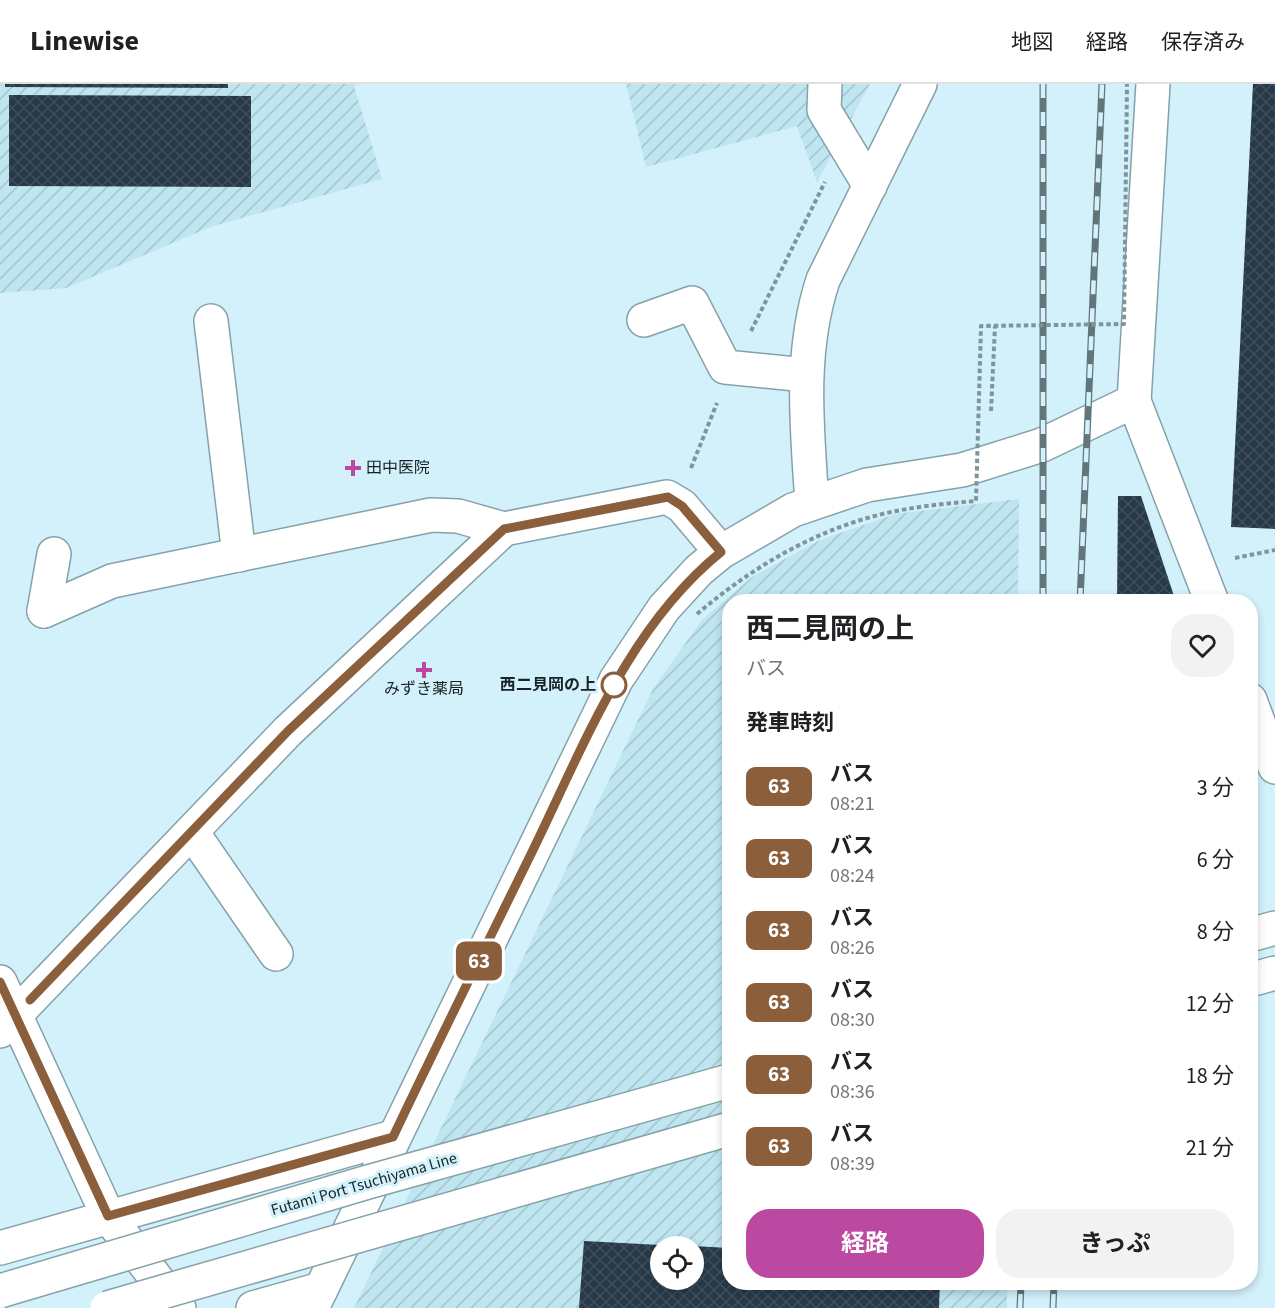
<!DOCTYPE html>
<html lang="ja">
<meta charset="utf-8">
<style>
body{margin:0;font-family:"Source Sans 3","Noto Sans JP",sans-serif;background:#f2f2f2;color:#202124;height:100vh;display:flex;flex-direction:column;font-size:22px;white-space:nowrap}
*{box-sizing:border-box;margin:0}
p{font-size:20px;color:#757577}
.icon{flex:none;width:33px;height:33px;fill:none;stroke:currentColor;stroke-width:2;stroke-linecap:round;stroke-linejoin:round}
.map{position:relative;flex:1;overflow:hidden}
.panel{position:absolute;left:722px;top:510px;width:536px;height:696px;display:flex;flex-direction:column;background:#fff;border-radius:24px;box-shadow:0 3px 9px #0003}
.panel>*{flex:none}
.badge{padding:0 12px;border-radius:9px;font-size:21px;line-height:39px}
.controls{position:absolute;left:650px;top:1152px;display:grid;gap:12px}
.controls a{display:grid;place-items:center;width:54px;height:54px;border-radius:50%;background:#fff;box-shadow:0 3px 9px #0003;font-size:30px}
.map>.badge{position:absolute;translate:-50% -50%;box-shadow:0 0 0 3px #fff}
h2{padding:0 24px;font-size:22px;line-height:54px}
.round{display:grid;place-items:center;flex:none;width:63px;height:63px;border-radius:24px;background:#f2f2f2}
.head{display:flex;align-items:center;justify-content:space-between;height:102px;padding:0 24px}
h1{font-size:28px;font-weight:700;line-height:45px}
.action{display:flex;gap:12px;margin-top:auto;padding:12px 24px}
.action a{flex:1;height:69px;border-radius:24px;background:#bb48a1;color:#fff;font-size:24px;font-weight:700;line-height:69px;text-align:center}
.action a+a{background:#f2f2f2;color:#202124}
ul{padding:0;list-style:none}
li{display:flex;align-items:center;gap:18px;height:72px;padding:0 24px}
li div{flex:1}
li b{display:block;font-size:22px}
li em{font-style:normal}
li .badge{min-width:66px;font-weight:700;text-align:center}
header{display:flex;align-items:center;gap:36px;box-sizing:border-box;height:84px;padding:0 30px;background:#fff;border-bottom:2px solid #e0e0e0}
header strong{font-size:28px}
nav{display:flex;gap:33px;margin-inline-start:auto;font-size:21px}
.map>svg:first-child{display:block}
</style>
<header>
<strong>Linewise</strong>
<nav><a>地図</a><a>経路</a><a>保存済み</a></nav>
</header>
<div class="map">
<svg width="1275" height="1224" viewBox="0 0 1275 1224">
<defs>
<pattern id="industrial-furrows" width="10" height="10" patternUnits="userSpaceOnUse" patternTransform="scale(1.5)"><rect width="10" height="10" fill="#bee5f0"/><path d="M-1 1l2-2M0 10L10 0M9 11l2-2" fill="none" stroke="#a3c4ce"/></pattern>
<pattern id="building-cross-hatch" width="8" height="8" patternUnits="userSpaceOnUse" patternTransform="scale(1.5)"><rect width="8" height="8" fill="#283a48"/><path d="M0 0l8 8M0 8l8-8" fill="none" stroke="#3e4e5a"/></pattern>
</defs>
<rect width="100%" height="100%" fill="#d2f1fa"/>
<!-- industrial -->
<g fill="url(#industrial-furrows)" fill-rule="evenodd">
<path d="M 0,0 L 357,0 L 354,2 L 382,95 L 213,142 L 66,204 L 0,209 Z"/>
<path d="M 626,0 L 870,0 L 817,98 L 797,42 L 646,83 Z"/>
<path d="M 1019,415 L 1018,517 L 729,518 L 729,1198 L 1007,1199 L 1007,1224 L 354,1224 L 653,605 L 702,536 L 752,493 L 818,457 L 895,430 ZM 660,1162 L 693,1162 L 693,1196 L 660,1196 Z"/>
</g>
<!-- building -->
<g fill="url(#building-cross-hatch)">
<path d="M 5,0 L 228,0 L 228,4 L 5,3 Z"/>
<path d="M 1253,0 L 1275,0 L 1275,445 L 1231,443 Z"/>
<path d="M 9,11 L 251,12 L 251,103 L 9,102 Z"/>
<path d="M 1118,412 L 1141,412 L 1176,518 L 1117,518 Z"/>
<path d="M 584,1157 L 660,1161 L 660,1196 L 693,1196 L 693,1162 L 729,1164 L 729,1198 L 940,1198 L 939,1224 L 579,1224 Z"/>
</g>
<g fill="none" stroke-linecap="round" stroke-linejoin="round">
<defs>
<g id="minor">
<path d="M 825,0 L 824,26 L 870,102"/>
<path d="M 644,236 L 692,219 L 725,283 L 806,291"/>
<path d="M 211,237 L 239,471"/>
<path d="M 1134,317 L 1212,518"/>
<path d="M 812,419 C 807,343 799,269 823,196 L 920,0"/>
<path d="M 44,527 L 112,497 L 431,431 L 458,432 L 504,445 L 667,413 L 682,422 L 721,468"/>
<path d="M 44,527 L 54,470"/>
<path d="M 1250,616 L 1275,683"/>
<path d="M 192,748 L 276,870"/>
<path d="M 0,898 L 108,1132 L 179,1224"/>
<path d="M 0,947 L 288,647 L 504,445"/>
<path d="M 253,1224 L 321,1205"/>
<path d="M 312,1224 L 616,596 L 664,524 L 699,486 L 721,468 L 793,426 L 867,401 L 962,386 L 1042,361 L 1134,317 L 1153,0"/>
</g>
<g id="major">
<path d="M 1250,851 L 1275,844"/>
<path d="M 1250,896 L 1275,889"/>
<path d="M 0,1164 L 393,1053"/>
</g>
</defs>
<!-- minor casing -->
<use href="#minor" stroke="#85a2aa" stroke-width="36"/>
<!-- major casing -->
<use href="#major" stroke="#85a2aa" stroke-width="36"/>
<!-- path -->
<g stroke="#7f959b" stroke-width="4" stroke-dasharray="4.5 3" stroke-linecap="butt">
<path d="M 751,247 L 825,98"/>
<path d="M 991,327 L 995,242"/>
<path d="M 691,384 L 717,319"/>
<path d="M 1235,474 L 1275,466"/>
</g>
<!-- minor -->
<use href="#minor" stroke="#fff" stroke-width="33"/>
<!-- major -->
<use href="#major" stroke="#fff" stroke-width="33"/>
<defs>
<g id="rail">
<path d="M 1043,0 L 1043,518"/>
<path d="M 1080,518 L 1102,0"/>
<path d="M 1020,1224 L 1021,1198"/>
<path d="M 1053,1224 L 1054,1198"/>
</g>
</defs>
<!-- rail casing -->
<use href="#rail" stroke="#62757a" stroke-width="7"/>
<!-- rail -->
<use href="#rail" stroke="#d2f1fa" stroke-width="4.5" stroke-dasharray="14" stroke-linecap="butt"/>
<defs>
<g id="major-bridge">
<path d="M 0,1207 L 368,1098 L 729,997"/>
<path d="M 107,1224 L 729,1045"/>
</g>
</defs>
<!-- major-bridge casing -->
<use href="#major-bridge" stroke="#85a2aa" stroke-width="36" stroke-linecap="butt"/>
<!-- path-bridge -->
<path stroke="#7f959b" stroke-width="4" stroke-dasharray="4.5 3" stroke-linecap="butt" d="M 697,530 C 757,479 828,438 907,425 C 930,421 953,419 976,417 L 981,242 L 1124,240 L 1127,0"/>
<!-- major-bridge -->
<use href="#major-bridge" stroke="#fff" stroke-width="33"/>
</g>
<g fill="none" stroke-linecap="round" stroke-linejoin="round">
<defs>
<path id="line" d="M 0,898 L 108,1132 L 393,1053 C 438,958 485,864 531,770 C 583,664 627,544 721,468 L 682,422 L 668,413 L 504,445 L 288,647 L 30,916"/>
</defs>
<!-- line casing -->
<use href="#line" stroke="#fff" stroke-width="14"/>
<!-- line -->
<use href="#line" stroke="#8b5e3c" stroke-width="9"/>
</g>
<!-- markers -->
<g fill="#bb48a1" stroke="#d2f1fa" stroke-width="2">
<path d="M350 375h6v6h6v6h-6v6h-6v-6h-6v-6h6z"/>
<path d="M421 577h6v6h6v6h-6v6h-6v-6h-6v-6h6z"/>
</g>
<circle fill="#fff" stroke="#8b5e3c" stroke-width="3" cx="614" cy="601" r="12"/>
<g text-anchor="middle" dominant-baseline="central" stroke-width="6" stroke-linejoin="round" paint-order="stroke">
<!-- poi labels -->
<g font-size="16" fill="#172225" stroke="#d2f1fa" text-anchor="start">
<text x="366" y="384">田中医院</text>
<text x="424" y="605" text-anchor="middle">みずき薬局</text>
</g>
<!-- stop labels -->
<g font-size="16" font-weight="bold" fill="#172225" stroke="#d2f1fa" text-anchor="end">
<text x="596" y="601">西二見岡の上</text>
</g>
<!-- street labels -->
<g font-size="16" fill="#172225" stroke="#d2f1fa">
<text transform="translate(364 1100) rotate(-16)">Futami Port Tsuchiyama Line</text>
</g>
</g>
</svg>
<div class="controls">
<a><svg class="icon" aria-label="locate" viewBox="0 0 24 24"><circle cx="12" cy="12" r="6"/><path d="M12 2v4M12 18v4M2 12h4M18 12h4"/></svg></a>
</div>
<b class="badge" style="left:479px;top:877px;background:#8b5e3c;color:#fff">63</b>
<section class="panel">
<div class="head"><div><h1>西二見岡の上</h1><p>バス</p></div><a class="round"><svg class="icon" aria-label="heart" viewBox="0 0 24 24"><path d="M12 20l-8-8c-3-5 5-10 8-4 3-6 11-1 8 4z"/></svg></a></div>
<h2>発車時刻</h2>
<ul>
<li><span class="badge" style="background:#8b5e3c;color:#fff">63</span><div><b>バス</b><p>08:21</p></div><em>3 分</em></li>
<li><span class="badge" style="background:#8b5e3c;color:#fff">63</span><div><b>バス</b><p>08:24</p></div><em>6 分</em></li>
<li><span class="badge" style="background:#8b5e3c;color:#fff">63</span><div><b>バス</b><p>08:26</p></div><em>8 分</em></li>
<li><span class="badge" style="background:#8b5e3c;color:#fff">63</span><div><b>バス</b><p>08:30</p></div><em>12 分</em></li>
<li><span class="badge" style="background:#8b5e3c;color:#fff">63</span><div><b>バス</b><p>08:36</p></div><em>18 分</em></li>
<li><span class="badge" style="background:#8b5e3c;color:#fff">63</span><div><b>バス</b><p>08:39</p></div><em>21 分</em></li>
</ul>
<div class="action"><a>経路</a><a>きっぷ</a></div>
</section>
</div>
